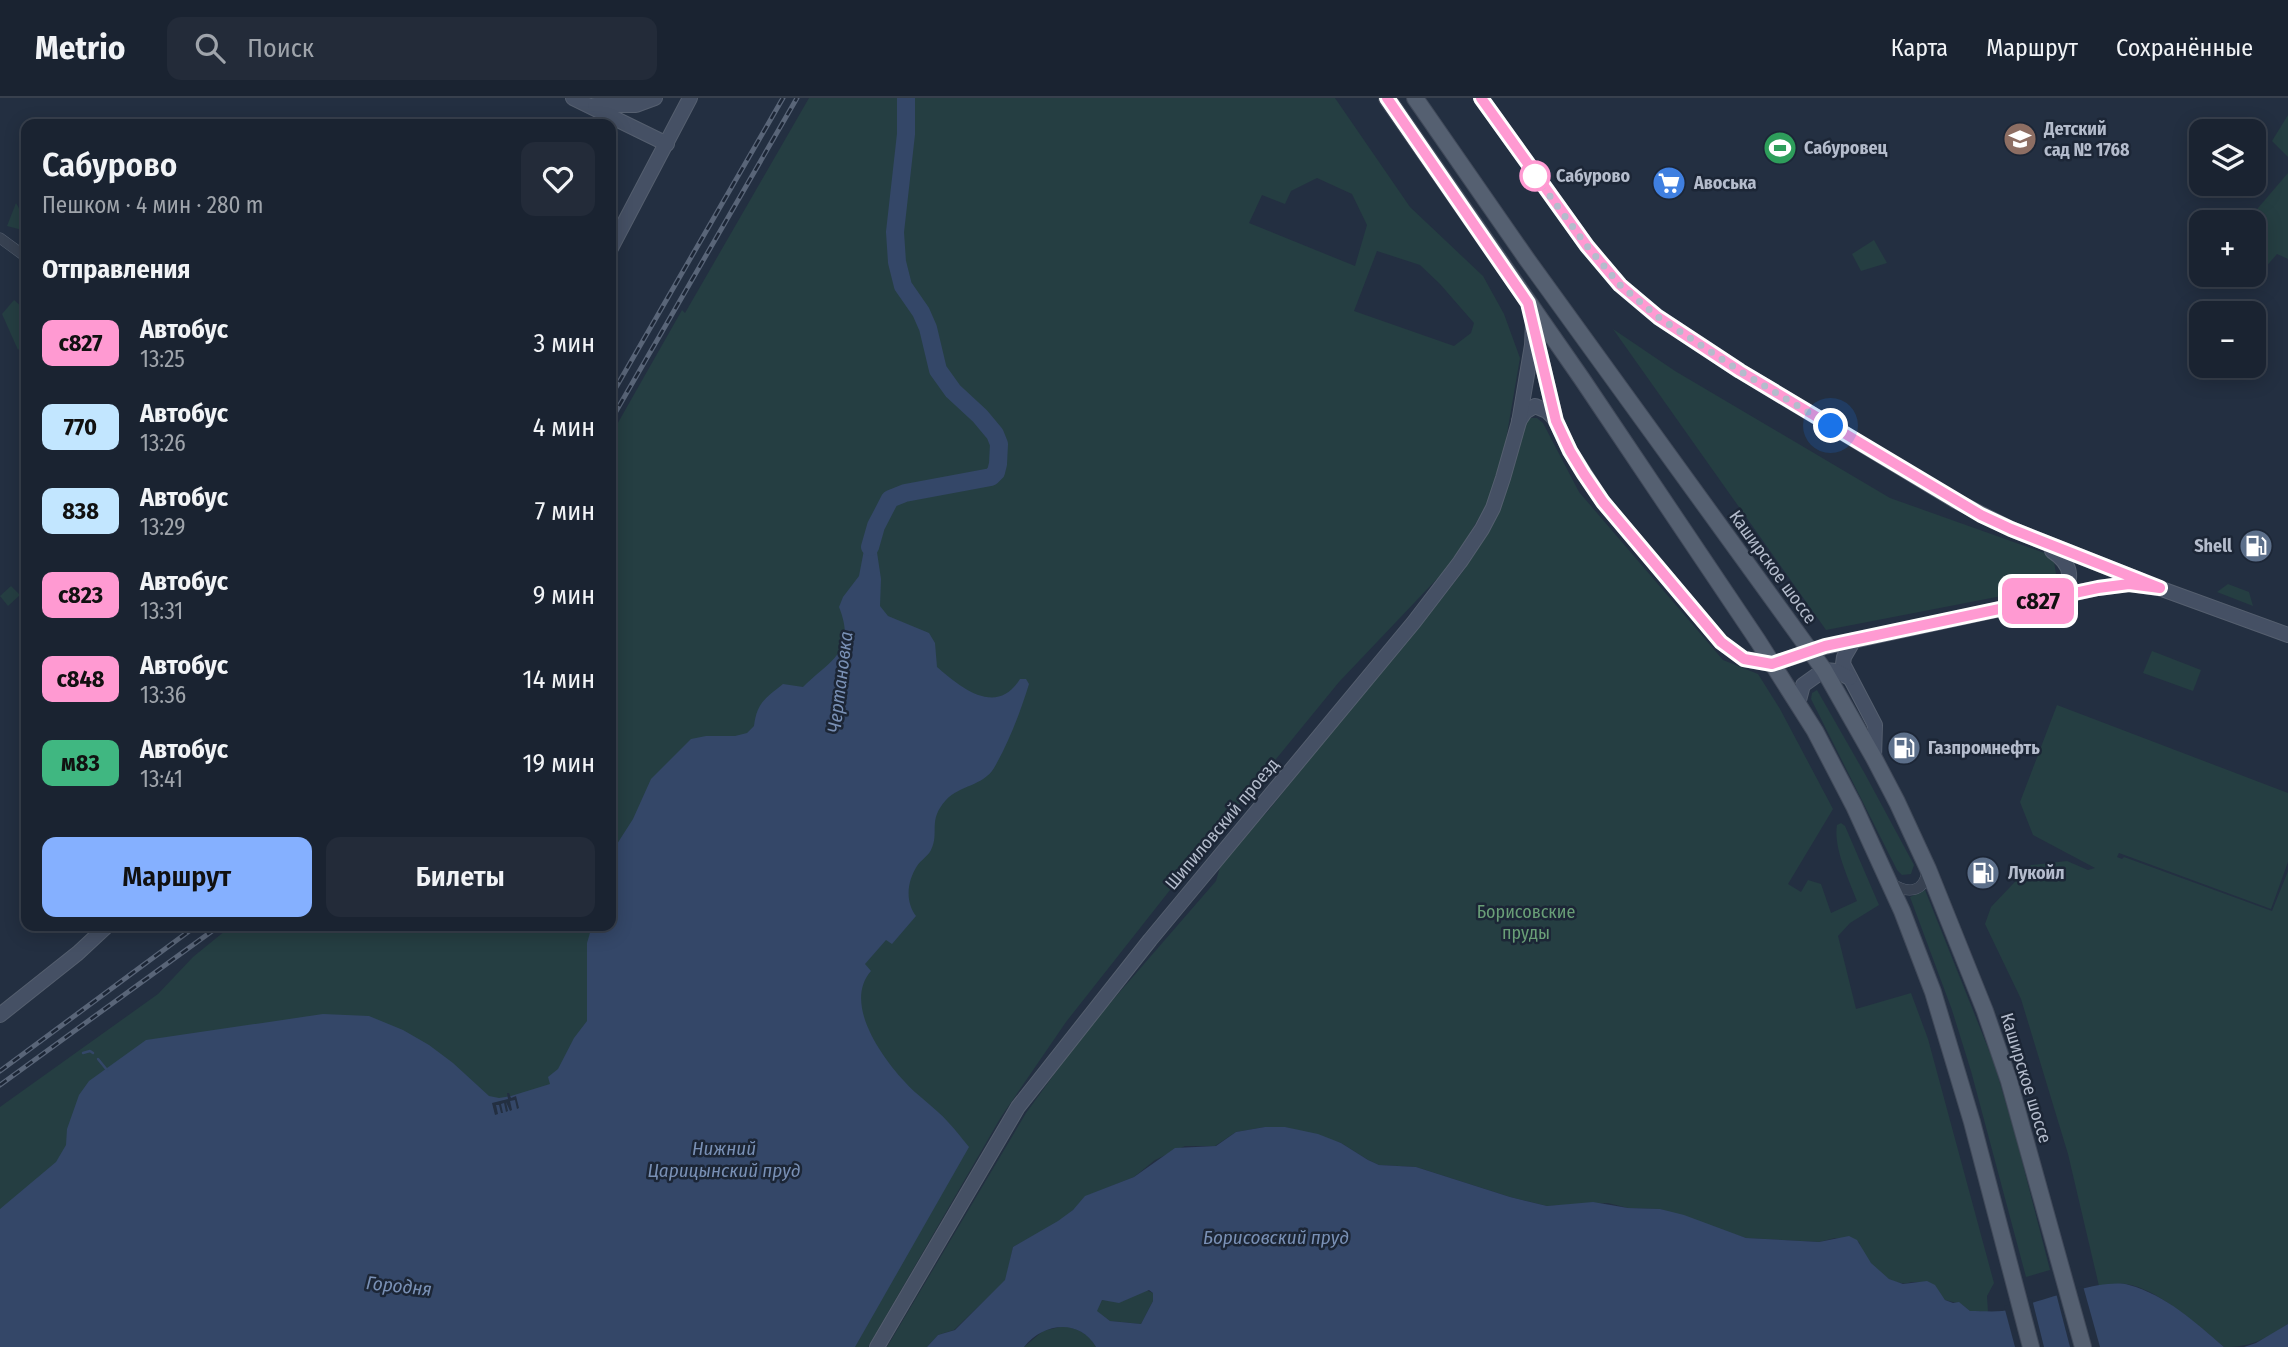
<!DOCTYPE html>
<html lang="ru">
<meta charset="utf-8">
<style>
body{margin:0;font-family:"Fira Sans Condensed",sans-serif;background:#232b39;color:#f1f3f6;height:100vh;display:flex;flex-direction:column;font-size:26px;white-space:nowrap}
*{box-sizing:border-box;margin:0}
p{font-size:23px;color:#9fa4ab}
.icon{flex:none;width:38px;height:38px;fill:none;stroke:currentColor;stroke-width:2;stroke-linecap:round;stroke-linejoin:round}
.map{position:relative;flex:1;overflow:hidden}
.drawer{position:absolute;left:21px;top:21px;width:595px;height:812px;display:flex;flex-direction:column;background:#1a2331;border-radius:14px;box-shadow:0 4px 18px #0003,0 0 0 2px #38404d}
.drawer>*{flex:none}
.badge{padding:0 14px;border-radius:10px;font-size:24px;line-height:46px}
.controls{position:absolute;left:2189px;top:21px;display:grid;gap:14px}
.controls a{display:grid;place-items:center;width:77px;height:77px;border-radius:14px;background:#1a2331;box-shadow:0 4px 18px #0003,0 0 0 2px #38404d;font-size:35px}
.you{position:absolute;width:35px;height:35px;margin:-18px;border:5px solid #fff;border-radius:50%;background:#1a73e8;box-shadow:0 0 0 10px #1a73e833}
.map>.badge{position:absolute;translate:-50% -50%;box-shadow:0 0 0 4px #fff}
h2{padding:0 21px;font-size:26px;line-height:63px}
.round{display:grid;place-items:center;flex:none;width:74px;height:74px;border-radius:14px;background:#232b39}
.headline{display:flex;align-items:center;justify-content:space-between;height:119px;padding:0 21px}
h1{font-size:33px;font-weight:600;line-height:52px}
.button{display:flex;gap:14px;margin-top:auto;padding:14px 21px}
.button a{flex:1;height:80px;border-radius:14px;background:#85b0ff;color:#111;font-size:28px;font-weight:600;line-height:80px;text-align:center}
.button a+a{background:#232b39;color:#f1f3f6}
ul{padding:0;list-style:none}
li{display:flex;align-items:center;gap:21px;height:84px;padding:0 21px}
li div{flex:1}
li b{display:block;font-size:26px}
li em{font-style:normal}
li .badge{min-width:77px;font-weight:700;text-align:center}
header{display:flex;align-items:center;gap:42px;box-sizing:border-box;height:98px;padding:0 35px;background:#1a2331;border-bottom:2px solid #38404d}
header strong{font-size:33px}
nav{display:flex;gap:38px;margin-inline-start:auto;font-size:24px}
.search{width:490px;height:63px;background:#232b39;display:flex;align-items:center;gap:18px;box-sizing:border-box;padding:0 24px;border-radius:14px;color:#9fa4ab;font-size:26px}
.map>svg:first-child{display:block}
</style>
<header>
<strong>Metrio</strong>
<div class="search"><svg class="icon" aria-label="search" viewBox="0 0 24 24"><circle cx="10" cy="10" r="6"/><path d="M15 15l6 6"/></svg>Поиск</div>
<nav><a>Карта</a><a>Маршрут</a><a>Сохранённые</a></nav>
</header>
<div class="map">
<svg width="2288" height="1249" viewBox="0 0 2288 1249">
<rect width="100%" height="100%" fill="#232f41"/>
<!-- green -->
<g fill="#253e42" fill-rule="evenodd">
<path d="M 809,0 L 1335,0 L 1410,109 L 1483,178 L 1504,216 L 1520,260 L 1502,365 L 1487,406 L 1453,464 L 1339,584 L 1196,759 L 1066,924 L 1001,1019 L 868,1249 L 0,1249 L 0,1009 L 158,896 L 193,859 L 231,828 L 611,828 L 611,337 L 682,212 L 685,215 ZM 1317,80 L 1352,96 L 1367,127 L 1355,168 L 1249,125 L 1262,97 L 1285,106 L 1291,93 ZM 1377,153 L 1420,167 L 1440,186 L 1474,225 L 1471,235 L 1454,248 L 1354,213 Z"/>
<path d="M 2288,17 L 2288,59 L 2272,43 Z"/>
<path d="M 2288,75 L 2288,161 L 2277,156 L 2264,171 L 2254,164 L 2254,124 L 2246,124 Z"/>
<path d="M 16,105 L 26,123 L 26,133 L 7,128 Z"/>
<path d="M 1874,142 L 1887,165 L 1861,173 L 1852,156 Z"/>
<path d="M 14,202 L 23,210 L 26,208 L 26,243 L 18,252 L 2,216 Z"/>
<path d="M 1613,231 L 1675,273 L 1890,400 L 2053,458 L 2058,487 L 1826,532 Z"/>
<path d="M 1530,320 L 1537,320 L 1543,325 L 1579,394 L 1723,562 L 1758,576 L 1780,611 L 1833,711 L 1788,786 L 1801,794 L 1808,782 L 1821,786 L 1831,815 L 1857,803 C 1849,782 1833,749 1837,727 L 1841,725 L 1845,728 L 1879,807 L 1850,825 L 1838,838 L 1856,911 L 1911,895 L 1928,941 L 1994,1185 L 1987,1198 L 1988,1214 L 1970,1213 L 1961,1206 L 1945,1202 C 1937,1191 1927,1184 1912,1184 C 1907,1185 1907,1186 1901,1185 C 1883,1183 1864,1161 1859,1144 L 1835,1140 L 1819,1144 L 1746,1140 L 1660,1111 L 1628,1110 L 1608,1105 L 1547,1108 L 1510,1099 L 1416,1069 L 1379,1067 L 1368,1062 L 1341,1045 L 1285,1029 L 1265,1029 L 1236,1034 L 1215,1048 L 1185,1048 L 1155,1062 L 1134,1079 L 1089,1097 C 1082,1101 1079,1108 1072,1113 C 1055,1128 1033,1138 1013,1149 L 1006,1182 L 954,1232 L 938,1237 L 927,1249 L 887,1249 L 1026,1015 L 1085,934 L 1216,783 L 1220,769 L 1229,754 L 1269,712 L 1430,509 L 1435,509 L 1464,472 L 1501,408 L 1526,326 Z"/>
<path d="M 2228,486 L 2249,494 L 2253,508 L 2217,494 Z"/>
<path d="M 11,488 L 20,497 L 8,508 L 0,498 Z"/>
<path d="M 2152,553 L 2201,572 L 2193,593 L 2143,575 Z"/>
<path d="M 1817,592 L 1865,676 L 1914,767 L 1911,776 L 1902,777 L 1897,772 L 1811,601 L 1812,595 Z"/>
<path d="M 2057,607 L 2288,695 L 2288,764 L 2271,811 L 2119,755 L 2117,759 L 2122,761 L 2124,759 L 2272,813 L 2288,773 L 2288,1226 C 2265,1241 2252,1249 2224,1249 C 2201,1230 2157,1190 2126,1186 C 2118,1185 2107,1187 2099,1188 L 2068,1056 L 2021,901 L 1985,826 L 1991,809 L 2031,767 L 2067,763 L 2088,772 L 2095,770 L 2033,737 L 2020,704 Z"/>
<path d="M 1925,792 L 1994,965 L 2015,1036 L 2050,1172 L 2026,1179 L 1971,973 L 1952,912 L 1910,799 Z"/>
<path d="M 1146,1192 L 1153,1195 L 1153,1203 L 1141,1226 L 1110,1223 L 1096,1213 L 1102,1202 C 1126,1206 1125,1201 1146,1192 Z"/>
<path d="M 1064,1228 C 1079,1231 1089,1236 1096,1249 L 1024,1249 L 1043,1233 Z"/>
</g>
<!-- water -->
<g fill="#344768" fill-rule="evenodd">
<path d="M 876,428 L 875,441 L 881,481 L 880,508 L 888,518 L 929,535 L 935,545 L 937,569 C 961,590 997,619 1020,581 L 1026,581 L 1029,586 C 1020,615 1009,644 994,670 C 983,688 960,687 946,702 C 927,723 940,734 931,752 C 928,758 921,762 917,768 C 907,784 905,803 916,818 L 892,846 L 886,842 L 865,866 L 871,873 C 843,905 881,958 904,983 C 917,998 935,1009 948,1024 C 956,1032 962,1041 969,1049 L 855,1249 L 0,1249 L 0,1111 L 56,1064 L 66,1047 L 67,1031 L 79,997 L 89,983 L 146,942 L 323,916 L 369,918 L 403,932 L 429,947 L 453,965 L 489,998 L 499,1000 L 511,998 L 550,986 L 548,979 L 558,971 L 574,940 L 587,923 L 587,845 L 592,828 L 611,828 L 611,766 L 617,746 L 633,721 L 651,681 L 691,641 L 706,638 L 735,638 L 747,635 L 754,628 C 757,604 766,600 783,586 L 803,589 C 830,562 857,554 839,509 L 843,499 L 859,478 L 864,452 Z"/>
<path d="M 1265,1029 L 1285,1029 L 1318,1036 L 1341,1045 L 1368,1062 L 1379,1067 L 1416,1069 L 1510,1099 L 1547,1108 L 1593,1104 L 1628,1110 L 1660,1111 L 1684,1117 L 1746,1140 L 1819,1144 L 1849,1138 L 1857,1142 L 1871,1165 L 1889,1181 L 1903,1186 L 1927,1183 L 1935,1187 L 1945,1202 L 1953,1205 L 1959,1204 L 1970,1213 C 1980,1213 1992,1214 2002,1213 C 2033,1207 2101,1179 2129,1187 C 2166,1197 2196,1225 2224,1249 L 1096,1249 C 1079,1220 1043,1225 1024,1249 L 927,1249 L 938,1237 L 955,1232 L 1005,1182 L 1013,1149 L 1058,1123 L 1073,1112 L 1085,1098 L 1134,1079 L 1175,1050 L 1216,1048 L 1236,1034 ZM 1149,1192 L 1153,1195 L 1153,1203 L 1141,1226 L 1110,1223 L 1097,1213 L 1102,1202 L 1119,1205 Z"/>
<path d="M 2288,1226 L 2288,1249 L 2244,1249 L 2256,1245 Z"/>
</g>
<!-- pier -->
<g fill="#232f41">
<path d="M 507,995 L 509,995 L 511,1000 L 516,998 L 519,1010 L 517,1011 L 515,1002 L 510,1003 L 512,1012 L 510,1013 L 506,1004 L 508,1013 L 506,1014 L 504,1005 L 501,1006 L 503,1015 L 501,1015 L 499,1007 L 496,1007 L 498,1016 L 495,1017 L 492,1005 L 508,1001 Z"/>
<path d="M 2083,1188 L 2100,1249 L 2070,1249 L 2056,1195 Z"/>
<path d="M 2032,1201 L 2044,1249 L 2015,1249 L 2004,1208 Z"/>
</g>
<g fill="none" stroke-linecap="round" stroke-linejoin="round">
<!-- stream -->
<g stroke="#344768" stroke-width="2.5">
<path d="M 83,955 L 90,953 L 93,955"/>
<path d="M 98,961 L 107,972"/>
</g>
<!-- river -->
<path stroke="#344768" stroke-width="18" d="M 870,449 L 876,428 L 890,401 L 905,395 L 991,379 L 996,374 L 998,366 L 999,346 L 995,336 L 980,318 L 953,293 L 938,272 L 928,230 L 921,214 L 903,188 L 897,164 L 895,134 L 906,36 L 906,0"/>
<defs>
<g id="minor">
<path d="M 0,140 L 26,159"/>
<path d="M 1890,784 C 1906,796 1924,796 1927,773"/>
</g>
<g id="secondary">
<path d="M 573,0 L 667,46"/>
<path d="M 1481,0 L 1587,148 L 1620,187 L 1658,219 L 1740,273 L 1954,402 L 2011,431 L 2142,483"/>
<path d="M 595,7 L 636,7 L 655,0"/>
<path d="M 611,150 L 690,0"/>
<path d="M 1536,239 L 1556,323 L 1570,353 L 1603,404 L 1721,544 L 1744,561 L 1772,566 L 1825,549 L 2098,490 L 2129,486 L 2159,490 L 2288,537"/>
<path d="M 1519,323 L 1525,314 L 1535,308 L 1547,313 L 1555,321"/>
<path d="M 2052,453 C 2073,467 2076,485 2054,499"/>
<path d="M 1854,542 L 1844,559 L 1843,566 L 1875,627 L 1874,660"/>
<path d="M 1798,606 L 1803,587 L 1824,572 L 1836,573 L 1850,580"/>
<path d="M 0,917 L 78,855 L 107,828"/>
<path d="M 877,1249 L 1018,1009 L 1150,842 L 1414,524 L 1460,464 L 1482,431 L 1493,410 L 1503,380 L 1519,324 L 1532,247 L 1533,224 L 1529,207"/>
</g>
<g id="primary">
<path d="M 1387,0 L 1582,281 L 1758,543 L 1815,633 L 1854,708 L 1902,813 L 1933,894 L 1972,1024 L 2031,1249"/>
<path d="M 1415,0 L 1526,160 L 1824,572 L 1874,660 L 1897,704 L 1928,771 L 1985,913 L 2009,983 L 2083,1249"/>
</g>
</defs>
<!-- minor casing -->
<use href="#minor" stroke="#555f6f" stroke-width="11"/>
<!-- secondary casing -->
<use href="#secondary" stroke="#555f6f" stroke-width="16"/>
<!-- primary casing -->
<use href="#primary" stroke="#414a5a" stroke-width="18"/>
<!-- minor -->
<use href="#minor" stroke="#374151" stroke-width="10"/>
<!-- secondary -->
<use href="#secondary" stroke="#455064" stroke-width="14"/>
<!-- primary -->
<use href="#primary" stroke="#556071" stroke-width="16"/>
<defs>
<g id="rail">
<path d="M 611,298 L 783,0"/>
<path d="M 611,322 L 797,0"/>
<path d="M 0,973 L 196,828"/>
<path d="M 0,987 L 219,828"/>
</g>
</defs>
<!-- rail casing -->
<use href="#rail" stroke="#596578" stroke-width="5"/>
<!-- rail -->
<use href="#rail" stroke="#1c2636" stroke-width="2.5" stroke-dasharray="8" stroke-linecap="butt"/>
</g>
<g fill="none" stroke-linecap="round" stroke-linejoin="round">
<defs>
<path id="line" d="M 1387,0 L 1528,205 L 1556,323 L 1570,353 L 1584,376 L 1603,404 L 1721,544 L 1744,561 L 1772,566 L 1825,548 L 2098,490 L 2129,486 L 2160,490 L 2011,431 L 1981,417 L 1740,273 L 1658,219 L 1620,187 L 1587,148 L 1481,0"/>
</defs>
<!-- line casing -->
<use href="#line" stroke="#fff" stroke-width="16"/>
<!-- line -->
<use href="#line" stroke="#ff9ad2" stroke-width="10"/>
<!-- walk -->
<path stroke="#b4bccc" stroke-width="7" stroke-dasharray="0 12.6" d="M 1535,78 L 1587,148 L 1620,187 L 1658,219 L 1740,273 L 1831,328"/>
</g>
<!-- icons -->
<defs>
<symbol id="school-disc" viewBox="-11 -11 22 22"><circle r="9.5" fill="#8d6e63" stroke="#1c2636"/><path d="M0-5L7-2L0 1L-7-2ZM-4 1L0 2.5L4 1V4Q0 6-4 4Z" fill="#fff"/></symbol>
<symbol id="stadium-disc" viewBox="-11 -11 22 22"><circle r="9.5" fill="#2e9e5b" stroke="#1c2636"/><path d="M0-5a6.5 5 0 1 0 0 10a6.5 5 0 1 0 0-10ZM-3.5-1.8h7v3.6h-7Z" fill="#fff"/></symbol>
<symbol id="supermarket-disc" viewBox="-11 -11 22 22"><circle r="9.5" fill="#3f7fe0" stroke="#1c2636"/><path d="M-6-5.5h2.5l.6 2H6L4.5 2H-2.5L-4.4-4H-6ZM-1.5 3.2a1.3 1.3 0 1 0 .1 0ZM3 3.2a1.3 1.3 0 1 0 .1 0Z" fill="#fff"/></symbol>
<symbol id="fuel-disc" viewBox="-11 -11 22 22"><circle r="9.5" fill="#5c6f8a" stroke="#1c2636"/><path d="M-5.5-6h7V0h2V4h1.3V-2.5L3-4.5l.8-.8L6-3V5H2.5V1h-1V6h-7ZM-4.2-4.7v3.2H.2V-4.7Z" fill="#fff"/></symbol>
</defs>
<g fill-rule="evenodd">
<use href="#school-disc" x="2001" y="22" width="38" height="38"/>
<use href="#stadium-disc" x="1761" y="31" width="38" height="38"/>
<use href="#supermarket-disc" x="1650" y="66" width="38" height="38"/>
<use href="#fuel-disc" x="2237" y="429" width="38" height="38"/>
<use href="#fuel-disc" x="1885" y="631" width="38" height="38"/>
<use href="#fuel-disc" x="1964" y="756" width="38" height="38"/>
</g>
<!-- markers -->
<circle fill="#fff" stroke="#ff9ad2" stroke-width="3.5" cx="1535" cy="78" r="14"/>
<g text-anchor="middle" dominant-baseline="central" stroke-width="5" stroke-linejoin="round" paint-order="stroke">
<!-- poi labels -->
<g font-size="18" font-weight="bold" fill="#b4bccc" stroke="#1c2636" text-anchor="start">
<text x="2044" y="31">Детский<tspan x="2044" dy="21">сад № 1768</tspan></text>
<text x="1804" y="50">Сабуровец</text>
<text x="1694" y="85">Авоська</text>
<text x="2232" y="448" text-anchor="end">Shell</text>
<text x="1928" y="650">Газпромнефть</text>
<text x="2008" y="775">Лукойл</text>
</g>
<!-- stop labels -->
<g font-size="18" font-weight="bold" fill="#b4bccc" stroke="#1c2636" text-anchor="start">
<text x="1556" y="78">Сабурово</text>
</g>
<!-- street labels -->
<g font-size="18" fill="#b4bccc" stroke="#1c2636">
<text transform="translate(1773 469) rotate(54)">Каширское шоссе</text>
<text transform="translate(1222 726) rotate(-50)">Шипиловский проезд</text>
<text transform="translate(2026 980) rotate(73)">Каширское шоссе</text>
</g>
<!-- park labels -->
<g font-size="18" fill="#699e77" stroke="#1c2636">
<text x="1526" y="814">Борисовские<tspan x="1526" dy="21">пруды</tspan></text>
</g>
<!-- water labels -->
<g font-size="19" font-style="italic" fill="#7990b5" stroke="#1c2636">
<text transform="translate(840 584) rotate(-83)">Чертановка</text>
<text x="724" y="1050">Нижний<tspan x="724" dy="22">Царицынский пруд</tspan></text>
<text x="1276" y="1139">Борисовский пруд</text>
<text transform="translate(399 1188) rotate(6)">Городня</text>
</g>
</g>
</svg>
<div class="controls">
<a><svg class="icon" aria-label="layers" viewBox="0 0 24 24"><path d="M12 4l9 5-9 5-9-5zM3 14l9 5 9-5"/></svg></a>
<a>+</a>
<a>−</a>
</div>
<div class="you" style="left:1831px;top:328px"></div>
<b class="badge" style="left:2038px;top:503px;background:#ff9ad2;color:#111">с827</b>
<section class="drawer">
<div class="headline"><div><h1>Сабурово</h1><p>Пешком · 4 мин · 280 m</p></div><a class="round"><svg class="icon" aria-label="heart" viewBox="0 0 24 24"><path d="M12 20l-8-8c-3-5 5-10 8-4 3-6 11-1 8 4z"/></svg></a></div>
<h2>Отправления</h2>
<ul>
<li><span class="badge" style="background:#ff9ad2;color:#111">с827</span><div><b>Автобус</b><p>13:25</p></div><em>3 мин</em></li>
<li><span class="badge" style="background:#c2e6ff;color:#111">770</span><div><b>Автобус</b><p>13:26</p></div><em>4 мин</em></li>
<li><span class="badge" style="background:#c2e6ff;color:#111">838</span><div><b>Автобус</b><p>13:29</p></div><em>7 мин</em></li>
<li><span class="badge" style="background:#ff9ad2;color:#111">с823</span><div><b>Автобус</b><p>13:31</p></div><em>9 мин</em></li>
<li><span class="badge" style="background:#ff9ad2;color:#111">с848</span><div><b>Автобус</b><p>13:36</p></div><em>14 мин</em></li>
<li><span class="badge" style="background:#40b781;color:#111">м83</span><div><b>Автобус</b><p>13:41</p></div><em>19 мин</em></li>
</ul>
<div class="button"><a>Маршрут</a><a>Билеты</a></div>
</section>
</div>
